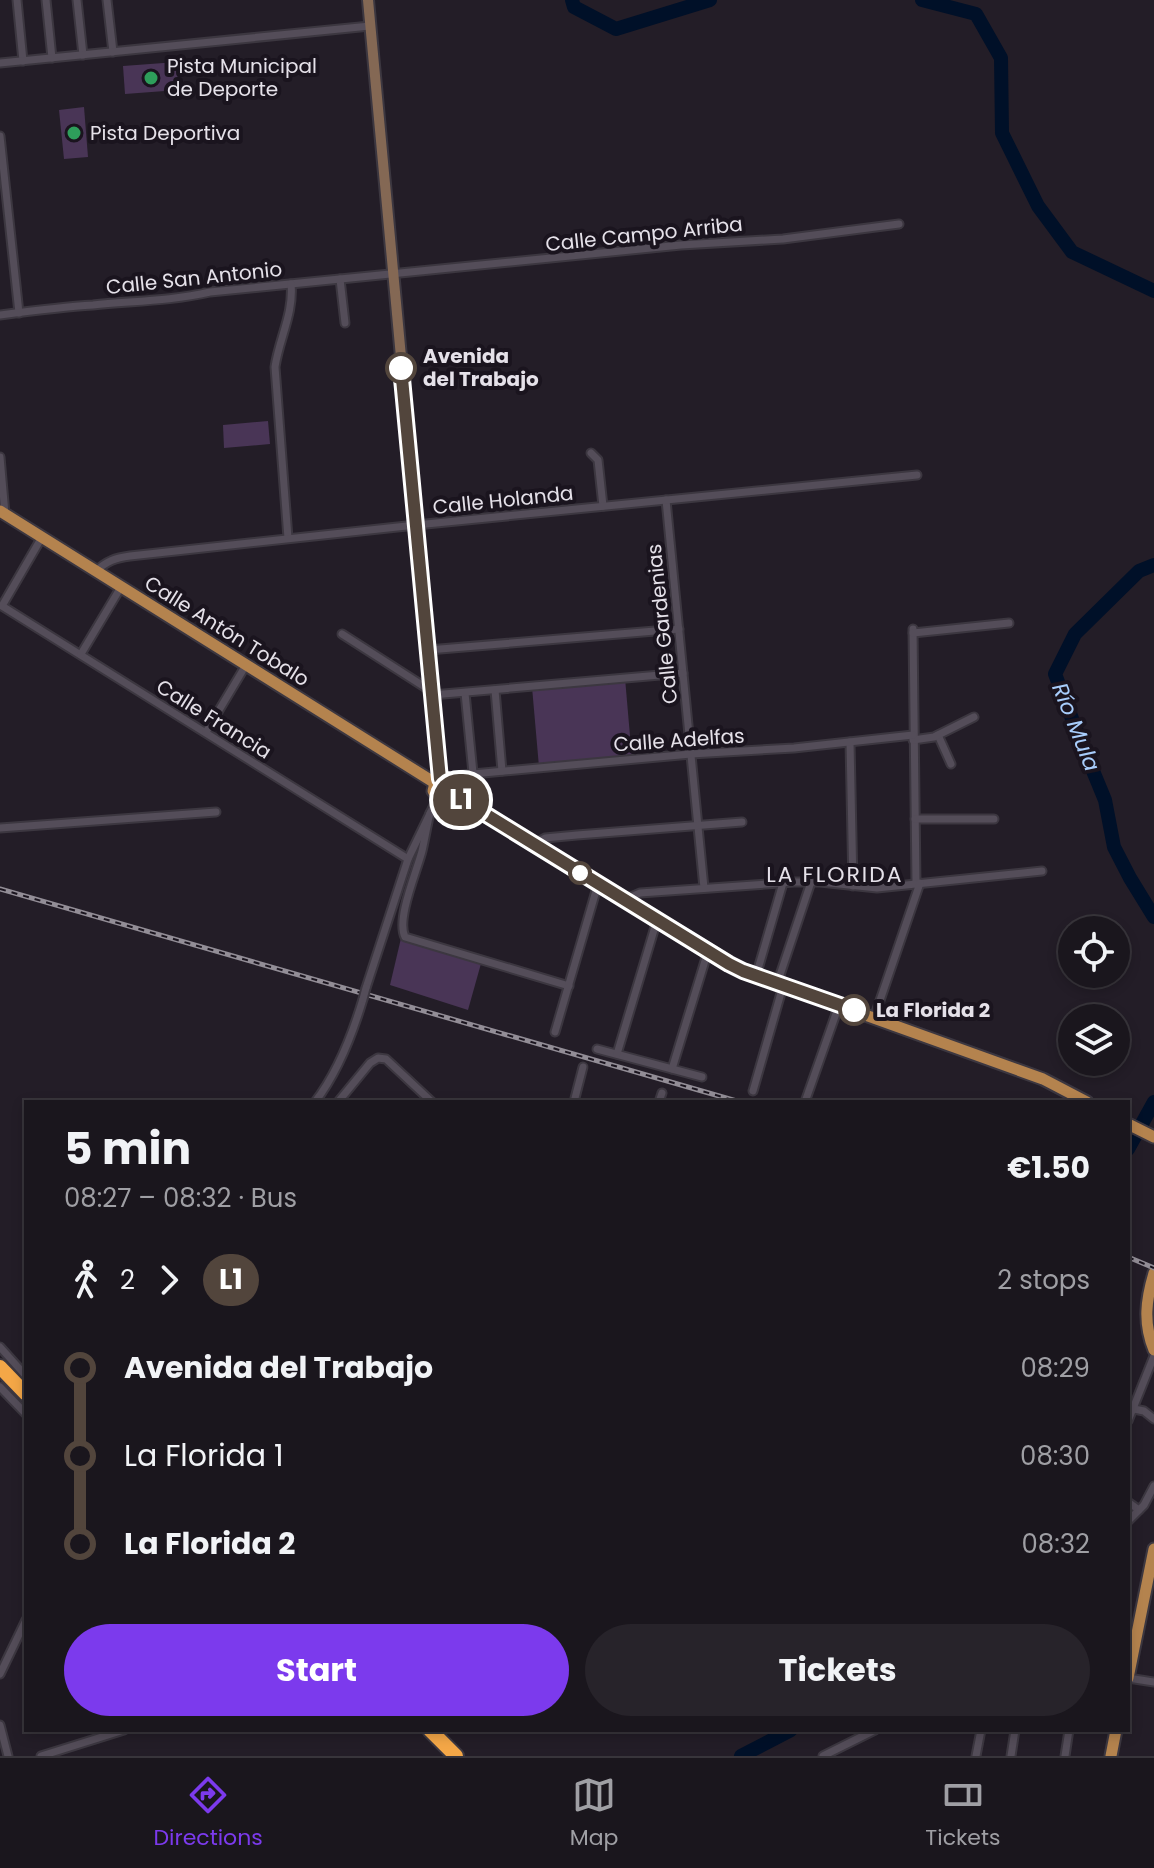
<!DOCTYPE html>
<meta charset="utf-8">
<style>
body{margin:0;font-family:Poppins,sans-serif;background:#27232a;color:#f1f3f6;height:100vh;display:flex;flex-direction:column;font-size:30px;white-space:nowrap}
*{box-sizing:border-box;margin:0}
p{font-size:26px;color:#9f9fa4}
.icon{flex:none;width:44px;height:44px;fill:none;stroke:currentColor;stroke-width:2;stroke-linecap:round;stroke-linejoin:round}
.map{position:relative;flex:1;overflow:hidden}
.panel{position:absolute;left:24px;top:1100px;width:1106px;height:632px;display:flex;flex-direction:column;background:#1a161d;border-radius:0px;box-shadow:0 4px 12px #0003,0 0 0 2px #38353b}
.panel>*{flex:none}
.badge{padding:0 16px;border-radius:26px;font-size:28px;line-height:52px}
.controls{position:absolute;left:1058px;top:916px;display:grid;gap:16px}
.controls a{display:grid;place-items:center;width:72px;height:72px;border-radius:50%;background:#1a161d;box-shadow:0 4px 12px #0003,0 0 0 2px #38353b;font-size:40px}
.map>.badge{position:absolute;translate:-50% -50%;box-shadow:0 0 0 4px #fff}
.legs{display:flex;align-items:center;gap:12px;height:88px;padding:0 40px;font-size:26px}
.legs p{margin-inline-start:auto}
.overview{display:flex;align-items:center;justify-content:space-between;height:136px;padding:0 40px}
h1{font-size:44px;font-weight:700;line-height:60px}
.primary-button{display:flex;gap:16px;margin-top:auto;padding:16px 40px}
.primary-button a{flex:1;height:92px;border-radius:48px;background:#7c3aed;color:#fff;font-size:32px;font-weight:700;line-height:92px;text-align:center}
.primary-button a+a{background:#27232a;color:#f1f3f6}
ul{padding:0 40px;list-style:none}
li{display:flex;align-items:center;gap:28px;height:88px;font-size:30px}
li i{display:grid;place-items:center;width:12px;height:100%;margin:0 10px;background:currentColor}
li i::after{content:'';width:20px;height:20px;margin:-10px;border:6px solid;border-radius:50%;background:#1a161d}
li p{margin-inline-start:auto}
li:first-child i{background:linear-gradient(#0000 50%,currentColor 0)}
li:last-child i{background:linear-gradient(currentColor 50%,#0000 0)}
.tabs{display:flex;justify-content:space-around;align-items:center;height:112px;border-top:2px solid #38353b;background:#1a161d;font-size:22px;color:#9f9fa4}
.tabs a{display:grid;justify-items:center;gap:4px}
.tabs .current{color:#7c3aed}
.map>svg:first-child{display:block}
</style>
<div class="map">
<svg width="1154" height="1756" viewBox="0 0 1154 1756">
<rect width="100%" height="100%" fill="#231d27"/>
<!-- green -->
<g fill="#493556">
<path d="M 177,62 L 178,90 L 125,94 L 123,66 Z"/>
<path d="M 84,107 L 88,157 L 64,159 L 59,110 Z"/>
<path d="M 268,421 L 270,444 L 224,448 L 223,425 Z"/>
<path d="M 625,678 L 632,759 L 539,767 L 532,687 Z"/>
<path d="M 402,934 L 482,960 L 468,1010 L 390,985 Z"/>
</g>
<g fill="none" stroke-linecap="round" stroke-linejoin="round">
<!-- river -->
<g stroke="#001028" stroke-width="14">
<path d="M 572,0 L 574,7 L 616,29 L 710,0"/>
<path d="M 922,0 L 976,14 L 1001,58 L 1002,133 L 1038,206 L 1072,252 L 1154,291"/>
<path d="M 1154,565 L 1139,571 L 1075,634 L 1055,674 L 1079,737 L 1105,800 L 1114,847 L 1130,878 L 1154,917"/>
<path d="M 1128,1149 L 1154,1102"/>
<path d="M 741,1756 L 791,1730"/>
</g>
<defs>
<g id="street">
<path d="M 17,0 L 23,61"/>
<path d="M 46,0 L 52,58"/>
<path d="M 77,0 L 83,55"/>
<path d="M 107,0 L 113,52"/>
<path d="M 0,63 L 370,26"/>
<path d="M 0,136 L 19,313"/>
<path d="M 340,279 L 345,323"/>
<path d="M 0,315 C 31,311 62,307 93,305 C 132,301 171,301 210,292 L 681,245 L 783,239 L 899,224"/>
<path d="M 591,453 L 598,460 L 603,506"/>
<path d="M 0,457 L 5,514"/>
<path d="M 666,500 L 704,888"/>
<path d="M 42,537 L 2,606 L 408,859"/>
<path d="M 288,538 L 275,367 C 279,339 294,313 291,284"/>
<path d="M 96,571 C 107,561 115,558 130,556 L 416,525 L 917,475"/>
<path d="M 913,629 L 916,884"/>
<path d="M 913,633 L 1009,623"/>
<path d="M 342,634 L 431,691"/>
<path d="M 428,650 L 679,629"/>
<path d="M 81,654 L 121,587"/>
<path d="M 495,690 L 502,771"/>
<path d="M 465,693 L 473,773"/>
<path d="M 432,695 L 683,673"/>
<path d="M 206,732 L 246,665"/>
<path d="M 938,735 L 951,764"/>
<path d="M 913,740 L 934,737 L 974,717"/>
<path d="M 850,742 L 853,886"/>
<path d="M 448,780 L 462,775 L 691,754 L 794,748 L 913,735"/>
<path d="M 430,813 C 427,825 425,838 422,851 C 417,871 396,919 405,937 L 569,986"/>
<path d="M 915,819 L 994,819"/>
<path d="M 0,828 L 216,812"/>
<path d="M 534,844 L 545,838 L 577,835 L 742,822"/>
<path d="M 624,900 L 640,893 L 794,882 L 820,882 L 877,888 L 1042,871"/>
<path d="M 756,976 L 783,883"/>
<path d="M 777,984 L 811,882"/>
<path d="M 366,988 L 408,859 L 438,797"/>
<path d="M 874,1018 L 920,883"/>
<path d="M 555,1032 L 598,884"/>
<path d="M 597,1049 L 702,1077"/>
<path d="M 617,1054 L 657,920"/>
<path d="M 672,1069 L 708,951"/>
<path d="M 753,1091 L 783,986"/>
<path d="M 315,1102 C 338,1072 352,1036 363,999"/>
<path d="M 338,1102 L 370,1063 L 378,1058 L 386,1059 L 432,1102"/>
<path d="M 574,1102 L 583,1067"/>
<path d="M 659,1102 L 662,1093"/>
<path d="M 805,1102 L 839,1005"/>
<path d="M 0,1347 L 26,1376"/>
<path d="M 0,1387 L 26,1414"/>
<path d="M 1134,1409 L 1144,1411 L 1154,1419"/>
<path d="M 1128,1421 L 1154,1356"/>
<path d="M 1128,1502 L 1139,1510"/>
<path d="M 1128,1521 L 1144,1505 L 1154,1486"/>
<path d="M 0,1674 L 26,1620"/>
<path d="M 1128,1678 L 1154,1682"/>
<path d="M 0,1725 L 8,1756"/>
<path d="M 41,1756 L 124,1730"/>
<path d="M 823,1756 L 875,1730"/>
<path d="M 976,1756 L 981,1730"/>
<path d="M 1011,1756 L 1015,1730"/>
<path d="M 1065,1756 L 1069,1730"/>
</g>
<path id="secondary" d="M 368,0 L 440,779"/>
<g id="primary">
<path d="M 0,511 L 435,783"/>
<path d="M 435,783 L 433,791 L 438,797 L 444,799 L 451,793"/>
<path d="M 435,783 L 442,779 L 448,780 L 452,786 L 451,793"/>
<path d="M 451,793 L 743,971 L 1043,1079 L 1087,1102"/>
<path d="M 1128,1124 L 1154,1137"/>
<path d="M 1154,1273 C 1146,1300 1143,1323 1154,1350"/>
<path d="M 1128,1678 L 1154,1549"/>
<path d="M 1111,1756 L 1116,1730"/>
</g>
<g id="highway">
<path d="M 0,1367 L 26,1394"/>
<path d="M 430,1730 L 456,1756"/>
</g>
</defs>
<!-- street casing -->
<use href="#street" stroke="#3c3740" stroke-width="11"/>
<!-- secondary casing -->
<use href="#secondary" stroke="#3c3740" stroke-width="14"/>
<!-- primary casing -->
<use href="#primary" stroke="#3c3740" stroke-width="15"/>
<!-- highway casing -->
<use href="#highway" stroke="#3c3740" stroke-width="18"/>
<!-- street -->
<use href="#street" stroke="#544d59" stroke-width="7"/>
<!-- secondary -->
<use href="#secondary" stroke="#846854" stroke-width="10"/>
<!-- primary -->
<use href="#primary" stroke="#b4834e" stroke-width="11"/>
<!-- highway -->
<use href="#highway" stroke="#f4a747" stroke-width="14"/>
<defs>
<g id="rail">
<path d="M 0,889 L 740,1102"/>
<path d="M 1128,1257 L 1154,1268"/>
</g>
</defs>
<!-- rail casing -->
<use href="#rail" stroke="#928d96" stroke-width="5"/>
<!-- rail -->
<use href="#rail" stroke="#1a141e" stroke-width="2" stroke-dasharray="6" stroke-linecap="butt"/>
<defs>
<path id="street-bridge" d="M 363,999 L 366,988"/>
</defs>
<!-- street-bridge casing -->
<use href="#street-bridge" stroke="#3c3740" stroke-width="11" stroke-linecap="butt"/>
<!-- street-bridge -->
<use href="#street-bridge" stroke="#544d59" stroke-width="7"/>
</g>
<g fill="none" stroke-linecap="round" stroke-linejoin="round">
<defs>
<path id="line-1" d="M 401,368 L 440,779 C 449,778 454,785 451,793 L 729,964 L 743,971 L 854,1010"/>
</defs>
<!-- line-1 casing -->
<use href="#line-1" stroke="#fff" stroke-width="18"/>
<!-- line-1 -->
<use href="#line-1" stroke="#52453c" stroke-width="12"/>
</g>
<!-- markers -->
<g fill="#2e9e5b" stroke="#1a141e" stroke-width="3">
<circle cx="151" cy="78" r="8"/>
<circle cx="74" cy="133" r="8"/>
</g>
<g fill="#fff" stroke="#52453c" stroke-width="4">
<circle cx="401" cy="368" r="14"/>
<circle cx="580" cy="873" r="10"/>
<circle cx="854" cy="1010" r="14"/>
</g>
<g text-anchor="middle" dominant-baseline="central" stroke-width="8" stroke-linejoin="round" paint-order="stroke">
<!-- poi labels -->
<g font-size="20" fill="#e5e1e9" stroke="#1a141e" text-anchor="start">
<text x="167" y="66">Pista Municipal<tspan x="167" dy="23">de Deporte</tspan></text>
<text x="90" y="133">Pista Deportiva</text>
</g>
<!-- street labels -->
<g font-size="20" fill="#e5e1e9" stroke="#1a141e">
<text transform="translate(644 234) rotate(-6)">Calle Campo Arriba</text>
<text transform="translate(194 278) rotate(-6)">Calle San Antonio</text>
<text transform="translate(503 500) rotate(-6)">Calle Holanda</text>
<text transform="translate(662 624) rotate(-96)">Calle Gardenias</text>
<text transform="translate(227 631) rotate(32)">Calle Antón Tobalo</text>
<text transform="translate(214 719) rotate(32)">Calle Francia</text>
<text transform="translate(679 740) rotate(-4)">Calle Adelfas</text>
</g>
<!-- stop labels -->
<g font-size="20" font-weight="bold" fill="#e5e1e9" stroke="#1a141e" text-anchor="start">
<text x="423" y="356">Avenida<tspan x="423" dy="23">del Trabajo</tspan></text>
<text x="876" y="1010">La Florida 2</text>
</g>
<!-- water labels -->
<g font-size="22" font-style="italic" fill="#a8cdfb" stroke="#1a141e">
<text transform="translate(1076 727) rotate(68)">Río Mula</text>
</g>
<!-- neighbourhood labels -->
<g font-size="22" letter-spacing="2" fill="#e5e1e9" stroke="#1a141e">
<text x="835" y="874">LA FLORIDA</text>
</g>
</g>
</svg>
<div class="controls">
<a><svg class="icon" aria-label="locate" viewBox="0 0 24 24"><circle cx="12" cy="12" r="6"/><path d="M12 2v4M12 18v4M2 12h4M18 12h4"/></svg></a>
<a><svg class="icon" aria-label="layers" viewBox="0 0 24 24"><path d="M12 4l9 5-9 5-9-5zM3 14l9 5 9-5"/></svg></a>
</div>
<b class="badge" style="left:461px;top:800px;background:#52453c;color:#fff">L1</b>
<section class="panel">
<div class="overview"><div><h1>5 min</h1><p>08:27 – 08:32 · Bus</p></div><b>€1.50</b></div>
<div class="legs"><svg class="icon" aria-label="walk" viewBox="0 0 24 24"><circle cx="13" cy="4" r="2"/><path d="M13 8l-2 6 4 7M11 14l-3 7M7 12l3-4h3l4 4"/></svg>2<svg class="icon" aria-label="forward" viewBox="0 0 24 24"><path d="M9 5l7 7-7 7"/></svg><b class="badge" style="background:#52453c;color:#fff">L1</b><p>2 stops</p></div>
<ul>
<li><i style="color:#52453c"></i><b>Avenida del Trabajo</b><p>08:29</p></li>
<li><i style="color:#52453c"></i><span>La Florida 1</span><p>08:30</p></li>
<li><i style="color:#52453c"></i><b>La Florida 2</b><p>08:32</p></li>
</ul>
<div class="primary-button"><a>Start</a><a>Tickets</a></div>
</section>
</div>
<nav class="tabs">
<a class="current"><svg class="icon" aria-label="directions" viewBox="0 0 24 24"><path d="M12 3l9 9-9 9-9-9zM9 14v-3h6M13 9l2 2-2 2"/></svg>Directions</a>
<a><svg class="icon" aria-label="map" viewBox="0 0 24 24"><path d="M3 6l6-2 6 2 6-2v14l-6 2-6-2-6 2zM9 4v14M15 6v14"/></svg>Map</a>
<a><svg class="icon" aria-label="tickets" viewBox="0 0 24 24"><path d="M3 7h18v10H3zM15 7v10"/></svg>Tickets</a>
</nav>
